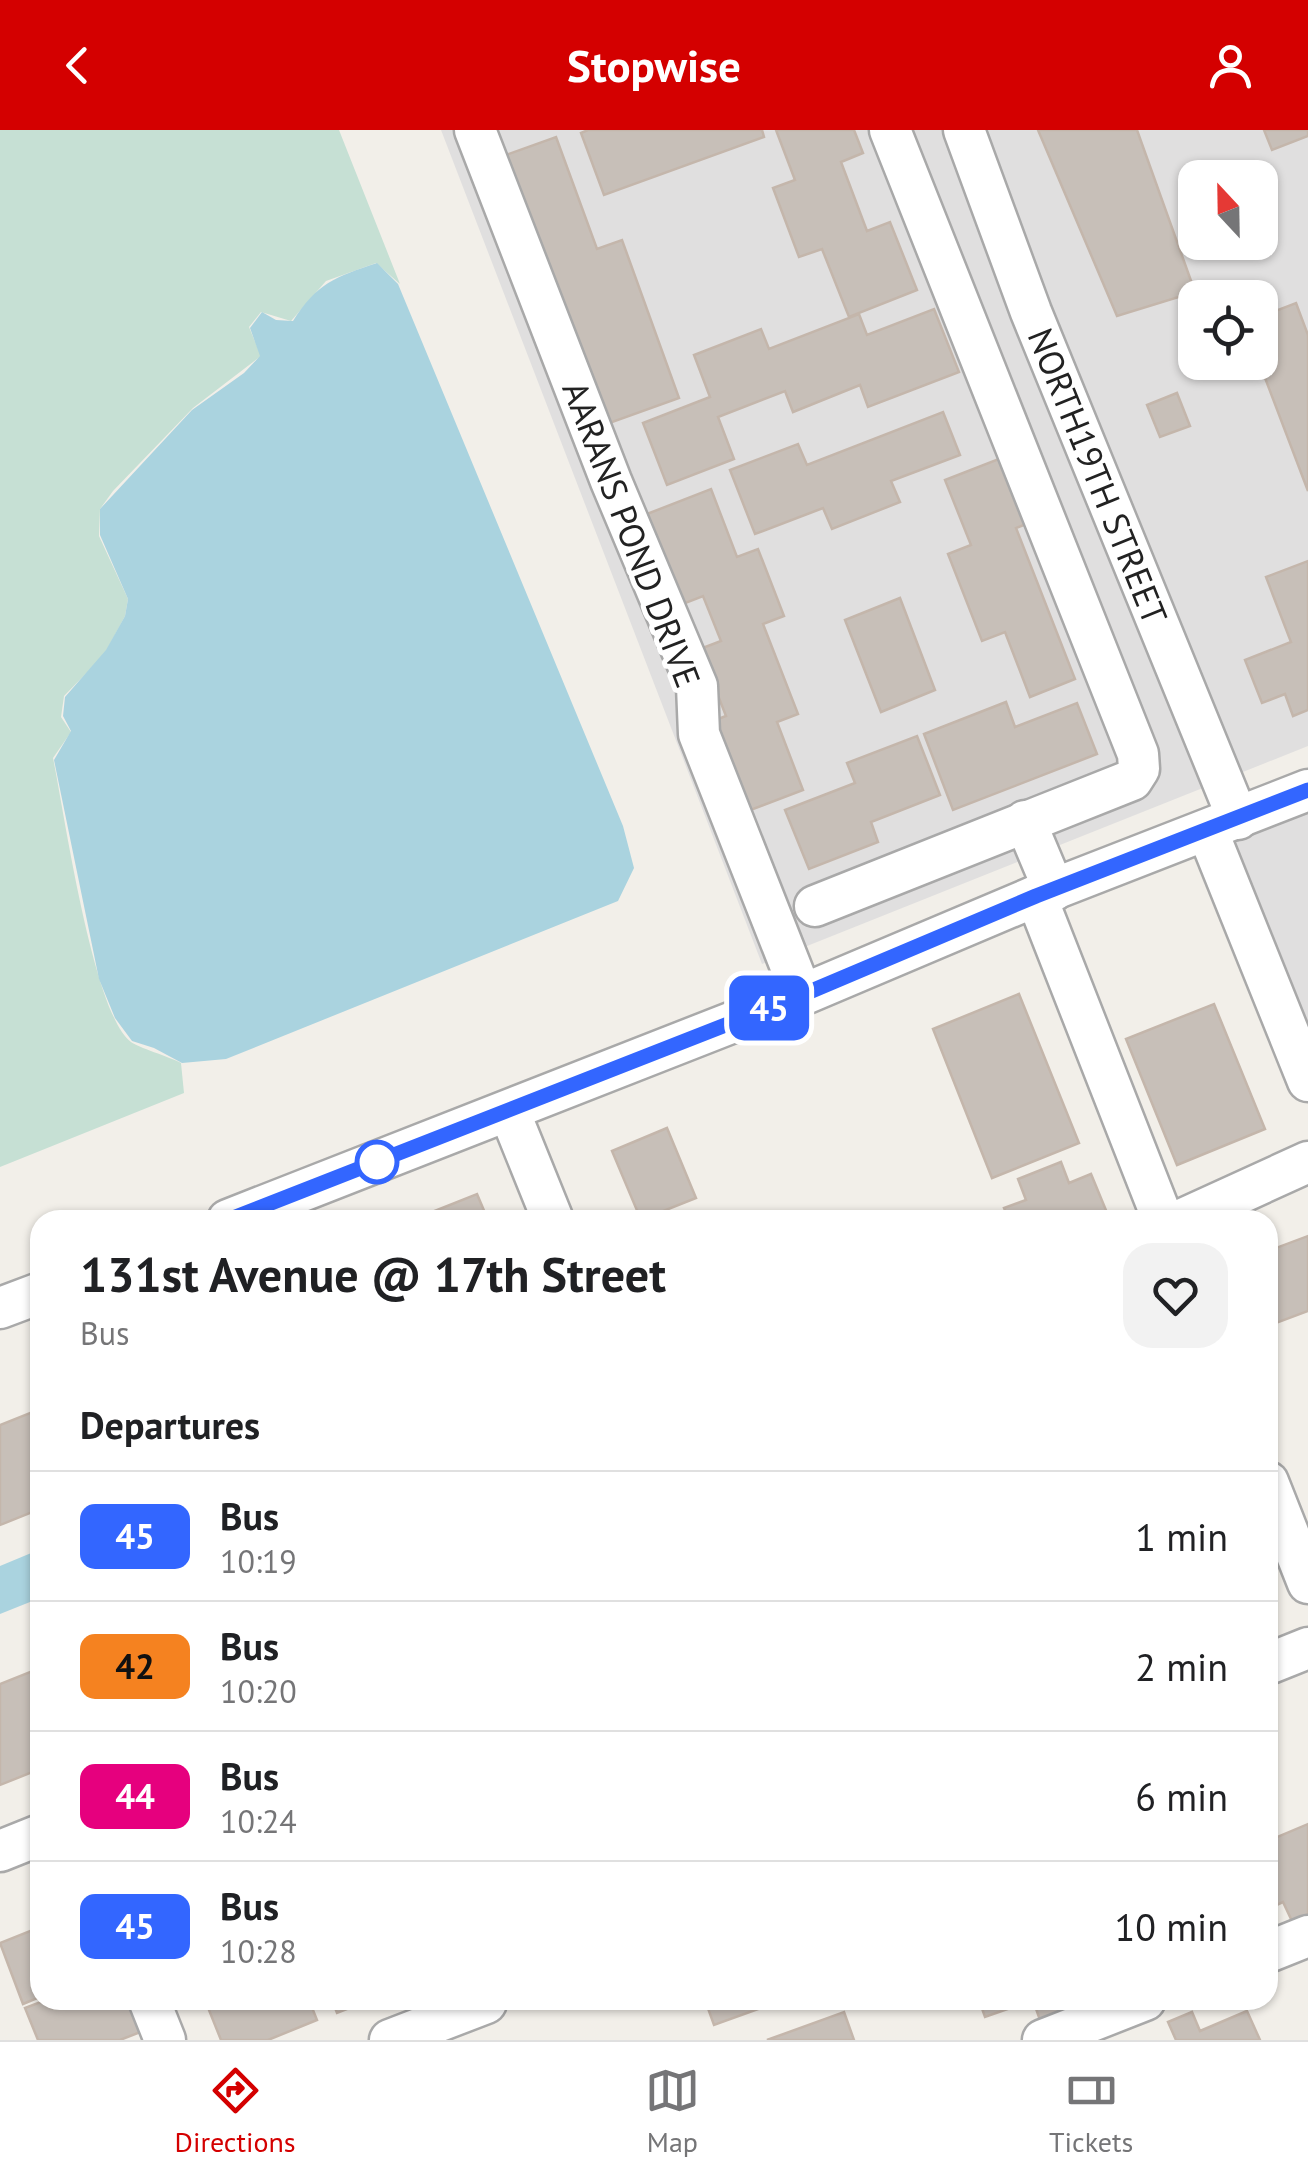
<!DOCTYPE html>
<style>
body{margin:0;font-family:"PT Sans",sans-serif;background:#f2f2f2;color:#202124;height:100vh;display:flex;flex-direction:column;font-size:38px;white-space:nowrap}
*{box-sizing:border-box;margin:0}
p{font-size:32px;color:#757577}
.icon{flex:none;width:55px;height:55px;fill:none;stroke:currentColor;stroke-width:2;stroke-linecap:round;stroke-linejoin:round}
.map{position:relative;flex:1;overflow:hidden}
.sheet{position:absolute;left:30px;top:1080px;width:1248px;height:800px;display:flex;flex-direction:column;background:#fff;border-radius:30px;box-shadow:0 2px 8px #0004}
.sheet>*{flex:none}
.badge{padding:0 20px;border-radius:15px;font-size:35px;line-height:65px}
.needle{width:65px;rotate:338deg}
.tools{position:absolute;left:1178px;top:30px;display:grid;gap:20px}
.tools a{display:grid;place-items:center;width:100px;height:100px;border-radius:20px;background:#fff;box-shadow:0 2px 8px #0004;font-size:50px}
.map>.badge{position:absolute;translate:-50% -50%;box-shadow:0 0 0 5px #fff}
h2{padding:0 50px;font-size:38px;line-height:90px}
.round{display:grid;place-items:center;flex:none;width:105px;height:105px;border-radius:30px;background:#f2f2f2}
.head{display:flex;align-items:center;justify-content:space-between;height:170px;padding:0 50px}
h1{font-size:48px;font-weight:700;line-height:75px}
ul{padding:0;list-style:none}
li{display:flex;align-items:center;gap:30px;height:130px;padding:0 50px;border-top:2px solid #e0e0e0}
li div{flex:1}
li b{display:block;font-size:38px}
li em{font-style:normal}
li .badge{min-width:110px;font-weight:700;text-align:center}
header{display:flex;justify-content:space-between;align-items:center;height:130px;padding:0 50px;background:#d40000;color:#fff;font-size:45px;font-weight:700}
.dock{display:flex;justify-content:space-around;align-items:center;height:140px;border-top:2px solid #e0e0e0;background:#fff;font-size:28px;color:#757577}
.dock a{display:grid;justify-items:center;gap:5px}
.dock .selected{color:#d40000}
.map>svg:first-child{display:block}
</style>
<header><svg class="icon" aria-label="back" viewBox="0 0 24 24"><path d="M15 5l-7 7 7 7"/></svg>Stopwise<svg class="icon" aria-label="person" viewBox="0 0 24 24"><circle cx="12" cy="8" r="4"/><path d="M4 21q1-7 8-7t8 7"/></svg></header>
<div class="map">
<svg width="1308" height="1910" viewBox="0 0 1308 1910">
<rect width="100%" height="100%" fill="#f2efe9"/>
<!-- residential -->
<g fill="#e0dfdf" fill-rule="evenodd">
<path d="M 441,0 L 1308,0 L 1308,616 L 762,834 ZM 1195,48 L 1260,48 L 1260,112 L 1195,112 ZM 1195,168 L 1260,168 L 1260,232 L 1195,232 Z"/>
<path d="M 1308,664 L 1308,916 L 1219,700 Z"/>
</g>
<!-- wetland -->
<path fill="#c6e0d4" d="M 0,0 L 339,0 L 400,154 L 376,133 L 326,151 L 291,191 L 261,182 L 249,197 L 261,226 L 193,278 L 113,361 L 100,379 L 99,406 L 128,469 L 125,486 L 104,525 L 64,566 L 61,587 L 71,602 L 53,628 C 64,681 93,884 131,912 C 137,917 170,927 181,933 L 184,963 L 0,1037 Z"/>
<!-- water -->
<g fill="#aad3df">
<path d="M 377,133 L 398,154 L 623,696 L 634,738 L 618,771 L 226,929 L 182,933 L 154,918 L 132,911 L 115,888 L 99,849 L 54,630 L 71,601 L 63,586 L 65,567 L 106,520 L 125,486 L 128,469 L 100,405 L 100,379 L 192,280 L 244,243 L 260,226 L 250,198 L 262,182 L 276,190 L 293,191 C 317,153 335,147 377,133 Z"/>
<path d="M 36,1421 L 40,1431 L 40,1468 L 0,1484 L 0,1436 Z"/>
</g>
<!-- building -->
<g fill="#c7bfb8" stroke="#c4b6ab" stroke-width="2.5">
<path d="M 588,0 L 762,0 L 764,7 L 604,65 L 581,3 Z"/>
<path d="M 776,0 L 854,0 L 863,23 L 841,32 L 867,101 L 890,92 L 917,160 L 849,187 L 822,119 L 799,127 L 773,58 L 795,50 Z"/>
<path d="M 1038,0 L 1137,0 L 1195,162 L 1117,186 Z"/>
<path d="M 1264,0 L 1308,0 L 1308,6 L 1272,20 Z"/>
<path d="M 556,7 L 597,119 L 622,110 L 679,268 L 604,295 L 506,25 Z"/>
<path d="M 1296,173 L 1308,205 L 1308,361 L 1259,232 L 1260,187 Z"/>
<path d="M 934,179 L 959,242 L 868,277 L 860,255 L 793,282 L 785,261 L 718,287 L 734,329 L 667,355 L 643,293 L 710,267 L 694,225 L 761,199 L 769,219 L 859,184 L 867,205 Z"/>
<path d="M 1177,263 L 1190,296 L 1160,307 L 1147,275 Z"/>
<path d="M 943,282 L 960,325 L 891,351 L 900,372 L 832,399 L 823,378 L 755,404 L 730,340 L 798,314 L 807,335 Z"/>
<path d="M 1014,323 L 1039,389 L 1016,398 L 1075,549 L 1030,567 L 1005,502 L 982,511 L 948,424 L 971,415 L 945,350 Z"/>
<path d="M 711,359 L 737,427 L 758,419 L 784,486 L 763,494 L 798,584 L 777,592 L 803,660 L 740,684 L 705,594 L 726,586 L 700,519 L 721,511 L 703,466 L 683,474 L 647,384 Z"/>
<path d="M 1308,431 L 1308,580 L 1293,586 L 1285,564 L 1262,573 L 1245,530 L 1291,512 L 1266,447 Z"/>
<path d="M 900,468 L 935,560 L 881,582 L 845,490 Z"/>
<path d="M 1006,572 L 1015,597 L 1077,573 L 1097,624 L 953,680 L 924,604 Z"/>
<path d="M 917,606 L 940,665 L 871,692 L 878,712 L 809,739 L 785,680 L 855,653 L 847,633 Z"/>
<path d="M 1019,864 L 1079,1013 L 992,1048 L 933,899 Z"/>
<path d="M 1214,874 L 1265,999 L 1177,1035 L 1126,909 Z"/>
<path d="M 667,998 L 696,1068 L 641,1090 L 612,1021 Z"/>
<path d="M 1061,1032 L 1069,1053 L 1091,1044 L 1110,1090 L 1009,1090 L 1004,1078 L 1026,1070 L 1018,1049 Z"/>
<path d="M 477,1064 L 488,1090 L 412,1090 Z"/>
<path d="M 1308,1106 L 1308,1181 L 1268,1196 L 1268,1121 Z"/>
<path d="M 40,1279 L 40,1379 L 0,1395 L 0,1295 Z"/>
<path d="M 40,1538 L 40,1639 L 0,1655 L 0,1554 Z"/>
<path d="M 1308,1694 L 1308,1784 L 1292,1791 L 1283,1772 L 1268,1779 L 1268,1711 Z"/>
<path d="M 40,1797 L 40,1867 L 23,1874 L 0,1813 Z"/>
<path d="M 46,1870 L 130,1870 L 143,1901 L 120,1910 L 38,1910 L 25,1878 Z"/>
<path d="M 205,1870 L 309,1870 L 317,1890 L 268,1910 L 221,1910 Z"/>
<path d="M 332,1870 L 370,1870 L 337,1883 Z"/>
<path d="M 705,1870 L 783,1870 L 714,1895 Z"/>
<path d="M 979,1870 L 1059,1870 L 1063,1881 L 1040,1890 L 1033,1870 L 985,1887 Z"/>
<path d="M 1247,1881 L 1260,1910 L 1176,1910 L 1168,1892 L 1192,1882 L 1200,1901 Z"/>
<path d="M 844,1882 L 854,1910 L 767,1910 Z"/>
</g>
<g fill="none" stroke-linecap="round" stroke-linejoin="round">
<defs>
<g id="minor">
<path d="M 475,0 L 611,351 L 697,556 L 699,604 L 802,865"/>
<path d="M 964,0 L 1031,182 L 1238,689"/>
<path d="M 1025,691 L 1054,760"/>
<path d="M 1207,700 L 1308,951"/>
<path d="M 1036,766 L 1163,1090"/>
<path d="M 815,776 L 1132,650 L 1139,639 L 1138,624 L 890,0"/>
<path d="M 509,981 L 553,1090"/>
<path d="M 228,1090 L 802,865 L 1036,766 L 1308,660"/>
<path d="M 1181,1090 L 1308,1032"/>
<path d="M 0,1178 L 40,1163"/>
<path d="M 1268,1352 L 1308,1453"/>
<path d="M 1268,1534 L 1308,1518"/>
<path d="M 0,1721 L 40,1705"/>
<path d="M 1268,1822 L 1308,1806"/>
<path d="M 149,1870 L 165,1910"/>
<path d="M 390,1910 L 486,1873 L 484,1870"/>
<path d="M 1043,1910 L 1145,1870"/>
</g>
</defs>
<!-- minor casing -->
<use href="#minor" stroke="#a9a9a9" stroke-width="45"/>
<!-- minor -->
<use href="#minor" stroke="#fff" stroke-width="40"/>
</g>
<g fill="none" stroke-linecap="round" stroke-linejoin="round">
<defs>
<path id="line" d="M 228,1090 L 802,865 L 1036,766 L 1308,660"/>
</defs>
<!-- line casing -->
<use href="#line" stroke="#fff" stroke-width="22"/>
<!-- line -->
<use href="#line" stroke="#36f" stroke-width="15"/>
</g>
<!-- markers -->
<circle fill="#fff" stroke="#36f" stroke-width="5" cx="377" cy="1032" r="20"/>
<g text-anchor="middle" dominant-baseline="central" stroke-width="10" stroke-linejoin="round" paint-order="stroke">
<!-- street labels -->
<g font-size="35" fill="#222" stroke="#fff">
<text transform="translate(1098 346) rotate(68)">NORTH19TH STREET</text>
<text transform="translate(632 404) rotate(69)">AARANS POND DRIVE</text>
</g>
</g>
</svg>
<div class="tools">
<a><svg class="needle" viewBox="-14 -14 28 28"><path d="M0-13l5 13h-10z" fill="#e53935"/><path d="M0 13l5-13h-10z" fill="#757577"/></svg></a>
<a><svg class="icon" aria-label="locate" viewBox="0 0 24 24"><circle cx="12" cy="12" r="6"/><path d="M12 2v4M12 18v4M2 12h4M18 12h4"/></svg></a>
</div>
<b class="badge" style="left:769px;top:878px;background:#36f;color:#fff">45</b>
<section class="sheet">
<div class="head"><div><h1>131st Avenue @ 17th Street</h1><p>Bus</p></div><a class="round"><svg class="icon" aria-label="heart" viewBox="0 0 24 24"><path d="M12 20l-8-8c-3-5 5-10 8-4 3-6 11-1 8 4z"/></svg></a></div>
<h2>Departures</h2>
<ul>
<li><span class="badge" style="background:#36f;color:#fff">45</span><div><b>Bus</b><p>10:19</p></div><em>1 min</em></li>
<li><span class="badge" style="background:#f58220;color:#111">42</span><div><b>Bus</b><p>10:20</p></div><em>2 min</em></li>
<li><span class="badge" style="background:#e6007e;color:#fff">44</span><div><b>Bus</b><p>10:24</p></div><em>6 min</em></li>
<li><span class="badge" style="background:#36f;color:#fff">45</span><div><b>Bus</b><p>10:28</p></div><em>10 min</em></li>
</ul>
</section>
</div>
<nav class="dock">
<a class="selected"><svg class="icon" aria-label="directions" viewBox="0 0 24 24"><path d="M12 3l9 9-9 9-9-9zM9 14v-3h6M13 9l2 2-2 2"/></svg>Directions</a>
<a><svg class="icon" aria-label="map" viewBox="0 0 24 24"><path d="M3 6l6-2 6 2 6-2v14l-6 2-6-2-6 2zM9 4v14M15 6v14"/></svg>Map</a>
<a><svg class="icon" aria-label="tickets" viewBox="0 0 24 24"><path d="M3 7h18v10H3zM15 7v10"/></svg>Tickets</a>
</nav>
